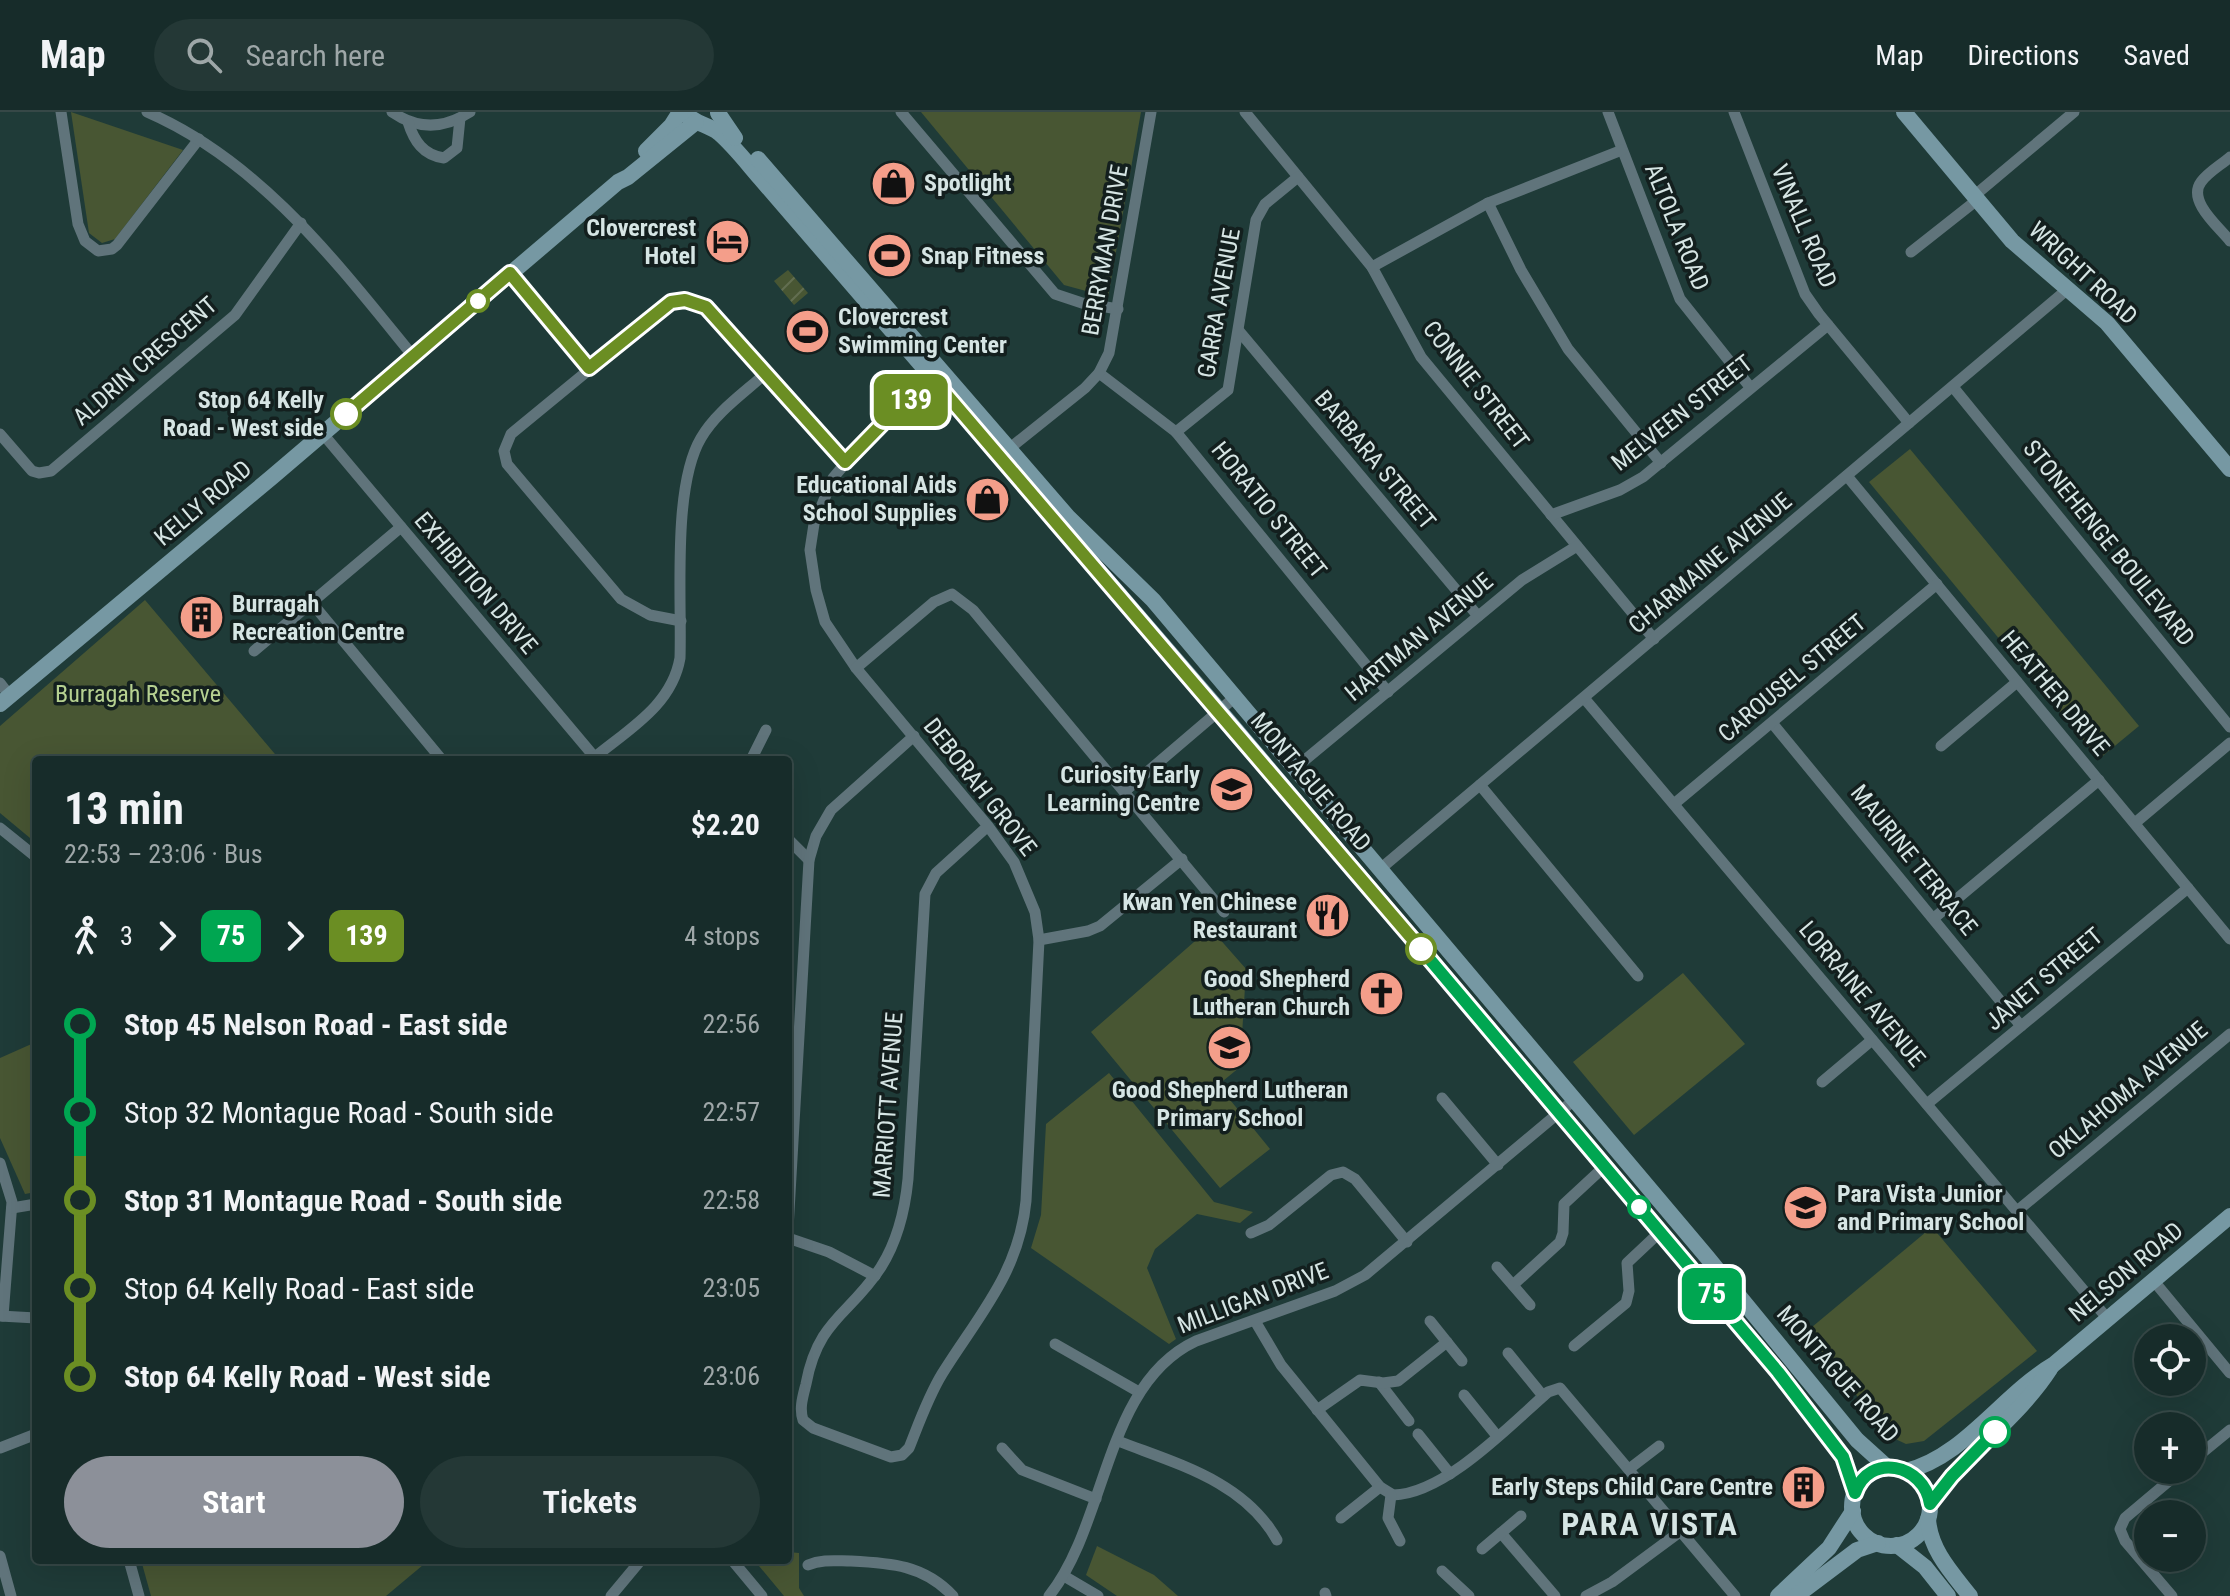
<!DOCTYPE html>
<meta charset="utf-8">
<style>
body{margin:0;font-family:"Roboto Condensed",sans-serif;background:#243836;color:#f1f3f6;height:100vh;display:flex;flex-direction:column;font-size:30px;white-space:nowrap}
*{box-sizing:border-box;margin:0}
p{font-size:26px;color:#9ea7a8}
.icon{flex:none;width:44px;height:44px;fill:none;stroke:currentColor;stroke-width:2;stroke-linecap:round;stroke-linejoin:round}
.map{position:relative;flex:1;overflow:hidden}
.details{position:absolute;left:32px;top:644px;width:760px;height:808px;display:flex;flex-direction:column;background:#172c2a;border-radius:8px;box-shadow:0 8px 32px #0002,0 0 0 2px #364847}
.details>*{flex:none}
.badge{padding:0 16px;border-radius:12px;font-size:28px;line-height:52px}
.fabs{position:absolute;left:2134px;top:1212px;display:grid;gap:16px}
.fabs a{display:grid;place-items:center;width:72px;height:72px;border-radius:50%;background:#172c2a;box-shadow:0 8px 32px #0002,0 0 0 2px #364847;font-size:40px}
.map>.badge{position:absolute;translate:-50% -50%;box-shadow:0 0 0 4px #fff}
.legs{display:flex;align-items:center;gap:12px;height:88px;padding:0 32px;font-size:26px}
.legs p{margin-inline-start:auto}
.headline{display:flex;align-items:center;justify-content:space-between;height:136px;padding:0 32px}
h1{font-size:44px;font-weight:700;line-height:60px}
.cta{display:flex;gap:16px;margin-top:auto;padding:16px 32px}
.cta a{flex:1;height:92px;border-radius:48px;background:#8c9099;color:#fff;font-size:32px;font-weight:700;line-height:92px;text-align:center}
.cta a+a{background:#243836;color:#f1f3f6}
ul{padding:0 32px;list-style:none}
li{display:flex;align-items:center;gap:28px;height:88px;font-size:30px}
li i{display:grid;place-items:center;width:12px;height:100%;margin:0 10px;background:currentColor}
li i::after{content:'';width:20px;height:20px;margin:-10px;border:6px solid;border-radius:50%;background:#172c2a}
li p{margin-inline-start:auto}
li:first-child i{background:linear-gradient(#0000 50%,currentColor 0)}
li:last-child i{background:linear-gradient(currentColor 50%,#0000 0)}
header{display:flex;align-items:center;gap:48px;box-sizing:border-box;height:112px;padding:0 40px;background:#172c2a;border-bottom:2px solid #364847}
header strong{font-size:38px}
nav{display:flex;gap:44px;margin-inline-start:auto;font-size:28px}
.search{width:560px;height:72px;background:#243836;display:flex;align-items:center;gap:20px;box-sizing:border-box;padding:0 28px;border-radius:44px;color:#9ea7a8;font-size:30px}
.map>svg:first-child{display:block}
</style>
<header>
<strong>Map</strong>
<div class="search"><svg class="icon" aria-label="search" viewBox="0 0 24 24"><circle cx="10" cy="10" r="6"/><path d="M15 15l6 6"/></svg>Search here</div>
<nav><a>Map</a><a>Directions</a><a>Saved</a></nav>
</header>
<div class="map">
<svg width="2230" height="1484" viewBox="0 0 2230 1484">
<defs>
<pattern id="garden-furrows" width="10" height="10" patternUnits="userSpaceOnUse" patternTransform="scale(2)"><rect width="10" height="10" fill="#485633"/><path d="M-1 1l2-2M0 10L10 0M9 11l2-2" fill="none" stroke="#626e50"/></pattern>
</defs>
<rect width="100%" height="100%" fill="#1f3b38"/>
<!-- park -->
<g fill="#485633">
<path d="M 71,0 L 183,38 L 115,127 L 102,131 L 89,121 Z"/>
<path d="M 921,0 L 1141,0 L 1108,185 L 1064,173 Z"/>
<path d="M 1910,337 L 2139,614 L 2099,647 L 1869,370 Z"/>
<path d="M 145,488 L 280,648 L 36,648 L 36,731 L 0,701 L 0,614 Z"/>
<path d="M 1210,816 L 1254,866 L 1245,875 L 1240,955 L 1218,973 L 1270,1037 L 1220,1076 L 1091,920 Z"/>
<path d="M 1683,861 L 1745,932 L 1634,1023 L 1573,950 Z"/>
<path d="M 36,930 L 36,1080 L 25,1082 L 0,1026 L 0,946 Z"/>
<path d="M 1109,961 L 1214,1090 L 1253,1100 L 1240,1111 L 1197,1102 L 1155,1137 L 1147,1156 L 1176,1227 L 1169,1232 L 1031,1136 L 1041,1103 L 1046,1012 Z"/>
<path d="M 1932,1115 L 2037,1239 L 1924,1329 L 1906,1332 L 1889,1324 L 1806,1220 Z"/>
<path d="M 1097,1434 L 1154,1463 L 1178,1484 L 1117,1484 L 1086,1463 Z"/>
<path d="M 788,1440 L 799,1441 L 799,1476 L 804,1484 L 784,1484 L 754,1448 L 788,1448 Z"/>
<path d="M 141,1448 L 429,1448 L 386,1484 L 151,1484 Z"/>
</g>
<!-- garden -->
<path fill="url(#garden-furrows)" d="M 788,158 L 808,181 L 794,193 L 774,169 Z"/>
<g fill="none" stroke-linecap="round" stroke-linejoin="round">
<!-- street -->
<g stroke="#60747b" stroke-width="11">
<path d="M 61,0 L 78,112 L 85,129 L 98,139 L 112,137 L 117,133 L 199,27"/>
<path d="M 147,0 C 260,49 337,151 413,244"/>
<path d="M 392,0 C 418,18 444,17 470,0"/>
<path d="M 901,0 L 1055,182 L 1082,191 L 1118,197"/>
<path d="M 1245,0 L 1372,155 L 1421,245 L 1654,527"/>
<path d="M 1608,0 L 1680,187 L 1750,275"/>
<path d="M 1734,0 L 1805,182 L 1819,202 L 1909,311"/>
<path d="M 408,10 C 414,29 423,43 444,46 L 457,36 L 460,6"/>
<path d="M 2230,45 C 2221,53 2208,60 2201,70 C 2187,89 2219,115 2230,129"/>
<path d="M 1974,84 L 2074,0"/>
<path d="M 1488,91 L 1521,158 L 1568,237 L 1661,351"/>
<path d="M 1911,140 L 1977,88"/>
<path d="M 1372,155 L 1488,91 L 1622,38"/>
<path d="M 510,161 L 589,256"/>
<path d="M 1239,219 L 1478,504"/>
<path d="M 1099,261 L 1176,320 L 1388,580"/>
<path d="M 934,268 L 860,334 L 833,366 L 814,412 L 810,438 L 816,478 L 825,510 L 856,556 L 988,714 L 1014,750 L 1035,800 L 1039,828 L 1026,1089 C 1019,1161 978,1204 942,1262 C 928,1285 919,1311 909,1336 L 902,1343 L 891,1345 L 813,1316 L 803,1308 C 799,1296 803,1284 806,1272 C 818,1207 850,1203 881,1155 C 898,1128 905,1098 908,1067 L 925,782 L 936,761 L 988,714"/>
<path d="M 1953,275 L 2230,615"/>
<path d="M 1176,320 L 1228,278 L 1256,108 L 1265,92 L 1298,65"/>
<path d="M 0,322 L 32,359 L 39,361 L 51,359 L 235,203 L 301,111"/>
<path d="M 323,322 L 597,648"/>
<path d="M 1010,336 L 1085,276 L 1099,261 L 1109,241 L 1151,0"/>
<path d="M 1847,364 L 2230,827"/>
<path d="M 1551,403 L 1620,378 L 1643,365 L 1828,213"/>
<path d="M 312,491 L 442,648"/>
<path d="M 681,509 L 650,503 L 621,487 L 507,352 L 504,339 L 511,322 L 663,197 C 680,184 698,188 714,202 L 845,350"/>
<path d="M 254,539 L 401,415"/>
<path d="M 856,556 L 934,490 L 952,482 L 973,498 L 1224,800"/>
<path d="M 0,571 L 10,584"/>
<path d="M 1584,586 L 2107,1206"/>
<path d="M 1773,612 L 2021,914"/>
<path d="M 1941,634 L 2017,570"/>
<path d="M 595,645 C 629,617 672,593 680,546 C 682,488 672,375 701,326 C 716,300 744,281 766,261"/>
<path d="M 751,648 L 766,618"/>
<path d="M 1294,657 L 1522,468 L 1577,434"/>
<path d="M 1480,673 L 1638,864"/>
<path d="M 1125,679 L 1234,586"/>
<path d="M 1674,692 L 1937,472"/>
<path d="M 2135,711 L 2230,631"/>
<path d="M 0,716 L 36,745"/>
<path d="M 788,727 L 809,748"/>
<path d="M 1379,758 L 2069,176"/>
<path d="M 1934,806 L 2099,668"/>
<path d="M 1039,828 L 1088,819 L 1100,814 L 1182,747"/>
<path d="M 1822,970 L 1872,928"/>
<path d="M 1442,986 L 1498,1053"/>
<path d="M 1927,992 L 2188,776"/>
<path d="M 0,1051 L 12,1090 L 3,1204"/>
<path d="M 12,1096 L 36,1092"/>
<path d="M 2017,1099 L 2230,922"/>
<path d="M 788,1117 L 809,748 L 816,724 L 831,698 L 914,624"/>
<path d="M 1251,1121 L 1269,1113 L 1331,1063 L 1343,1060 L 1355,1067 L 1407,1130"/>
<path d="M 788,1126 L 829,1140 L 875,1164"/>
<path d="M 1497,1155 L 1530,1193"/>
<path d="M 2153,1168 L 2230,1261"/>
<path d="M 1513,1173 L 1560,1130 L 1563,1121 L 1564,1092 L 1605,1054"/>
<path d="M 0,1204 L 36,1206"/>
<path d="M 1255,1209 L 1281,1253 L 1380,1375 L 1393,1383 C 1445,1382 1510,1313 1548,1280 L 1560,1276 L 1735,1484"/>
<path d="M 1430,1209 L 1462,1249"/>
<path d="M 1055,1232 L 1139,1280"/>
<path d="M 1574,1234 L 1626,1191 L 1629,1179 L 1627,1151 L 1660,1120"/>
<path d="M 1508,1241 L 1543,1284"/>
<path d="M 1379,1270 L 1409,1309"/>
<path d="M 1464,1283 L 1497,1324"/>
<path d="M 1317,1298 L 1360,1268 L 1383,1271 L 1398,1269 L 1447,1230"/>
<path d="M 1418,1322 L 1450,1362"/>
<path d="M 1118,1329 C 1177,1352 1244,1369 1277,1428"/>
<path d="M 0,1336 L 36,1322"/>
<path d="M 1002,1336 L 1022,1358 L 1096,1387"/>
<path d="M 2192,1349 L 2230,1318"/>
<path d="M 1629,1357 L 1659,1334"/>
<path d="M 1391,1383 L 1388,1406 L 1400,1429"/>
<path d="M 1341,1406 L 1380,1375"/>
<path d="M 1501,1421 L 1555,1484"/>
<path d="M 1482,1437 L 1521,1404"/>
<path d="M 0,1444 L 11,1484"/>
<path d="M 129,1448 L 139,1484"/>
<path d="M 732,1448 L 762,1484"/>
<path d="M 808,1453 C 822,1447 836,1449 851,1449 C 891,1451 924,1453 953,1484"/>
<path d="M 1442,1459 L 1469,1484"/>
<path d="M 1064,1464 L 1098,1484"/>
<path d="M 1325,1481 L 1326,1484"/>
<path d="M 611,1484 L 641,1448"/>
<path d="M 1049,1484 C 1108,1410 1104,1272 1196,1229 L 1335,1179 L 1365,1163 L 1574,988"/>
<path d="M 1586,1484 L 1612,1470 L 1681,1419"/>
<path d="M 2172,1484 L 2125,1429 L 2120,1417 L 2125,1406 L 2182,1358"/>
</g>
<!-- secondary -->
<g stroke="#7698a3" stroke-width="16">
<path d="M 685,0 C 693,12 708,12 719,21 C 734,34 747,51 760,66 L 1219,598 L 1778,1260 L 1843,1345 L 1855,1381"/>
<path d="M 1904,0 L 2012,129 L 2107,211 L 2230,357"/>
<path d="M 718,1 L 735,26"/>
<path d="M 646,39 L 671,14 L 680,0"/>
<path d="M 758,47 L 1068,405 L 1153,488 L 1707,1145 L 1857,1328 L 1888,1356"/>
<path d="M 0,592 L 272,365 L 618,70 L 628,65 L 696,10"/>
<circle cx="1891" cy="1395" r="39"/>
<path d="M 1906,1359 C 1964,1345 2002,1283 2053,1253 L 2230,1104"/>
<path d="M 1930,1392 C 1964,1342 2017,1308 2050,1257"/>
<path d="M 1928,1407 C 1930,1438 1952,1461 1970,1484"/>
<path d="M 1897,1433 L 1925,1455 L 1948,1484"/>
<path d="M 1778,1484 L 1829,1436 L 1853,1399"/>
<path d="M 1796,1484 L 1857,1438 L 1878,1431"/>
</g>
</g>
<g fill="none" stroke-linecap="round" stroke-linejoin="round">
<defs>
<path id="line-1" d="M 1421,837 L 1778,1260 L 1843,1345 L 1855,1381 C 1869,1340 1924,1352 1930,1392 L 1952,1364 L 1995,1320"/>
<path id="line-2" d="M 346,302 L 510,161 L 589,256 L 671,190 L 685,188 L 706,195 L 845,350 L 885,309 L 934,268 L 1421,837"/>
</defs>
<!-- line-1 casing -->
<use href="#line-1" stroke="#fff" stroke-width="18"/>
<!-- line-2 casing -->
<use href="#line-2" stroke="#fff" stroke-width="18"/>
<!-- line-1 -->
<use href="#line-1" stroke="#00a651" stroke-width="12"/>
<!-- line-2 -->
<use href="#line-2" stroke="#6b8e23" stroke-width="12"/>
</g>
<!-- icons -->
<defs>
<symbol id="shop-disc" viewBox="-11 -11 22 22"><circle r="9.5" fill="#f49e8a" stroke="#131f1e"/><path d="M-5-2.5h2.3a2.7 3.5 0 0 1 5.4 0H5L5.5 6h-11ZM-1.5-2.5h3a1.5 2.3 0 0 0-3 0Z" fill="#111"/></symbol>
<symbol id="hotel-disc" viewBox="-11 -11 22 22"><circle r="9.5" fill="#f49e8a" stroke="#131f1e"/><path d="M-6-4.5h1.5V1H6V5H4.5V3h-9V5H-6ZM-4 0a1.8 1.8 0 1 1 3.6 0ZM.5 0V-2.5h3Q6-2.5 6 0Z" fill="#111"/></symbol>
<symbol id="stadium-disc" viewBox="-11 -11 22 22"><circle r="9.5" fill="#f49e8a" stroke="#131f1e"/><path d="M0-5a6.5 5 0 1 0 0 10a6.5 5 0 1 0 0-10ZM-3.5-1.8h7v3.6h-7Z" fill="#111"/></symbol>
<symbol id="building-disc" viewBox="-11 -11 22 22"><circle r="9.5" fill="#f49e8a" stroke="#131f1e"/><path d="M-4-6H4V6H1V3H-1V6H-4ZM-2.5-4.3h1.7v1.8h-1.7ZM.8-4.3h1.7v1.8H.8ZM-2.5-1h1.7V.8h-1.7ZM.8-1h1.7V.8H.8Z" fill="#111"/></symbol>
<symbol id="school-disc" viewBox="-11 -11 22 22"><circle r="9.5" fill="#f49e8a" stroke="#131f1e"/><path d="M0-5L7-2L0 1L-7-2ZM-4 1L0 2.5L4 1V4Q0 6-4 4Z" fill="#111"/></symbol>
<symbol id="restaurant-disc" viewBox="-11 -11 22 22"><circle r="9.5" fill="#f49e8a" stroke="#131f1e"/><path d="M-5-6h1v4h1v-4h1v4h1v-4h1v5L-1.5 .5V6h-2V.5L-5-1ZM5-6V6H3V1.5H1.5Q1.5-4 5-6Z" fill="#111"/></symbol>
<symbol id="church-disc" viewBox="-11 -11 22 22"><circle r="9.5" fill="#f49e8a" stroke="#131f1e"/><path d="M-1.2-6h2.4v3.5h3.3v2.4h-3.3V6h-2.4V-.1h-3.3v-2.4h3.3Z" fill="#111"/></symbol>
</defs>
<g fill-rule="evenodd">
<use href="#shop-disc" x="868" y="46" width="51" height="51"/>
<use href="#hotel-disc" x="702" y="104" width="51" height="51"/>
<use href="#stadium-disc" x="864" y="118" width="51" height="51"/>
<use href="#stadium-disc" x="782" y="194" width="51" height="51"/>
<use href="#shop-disc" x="962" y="362" width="51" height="51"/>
<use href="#building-disc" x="176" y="480" width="51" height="51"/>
<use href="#school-disc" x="1206" y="652" width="51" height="51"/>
<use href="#restaurant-disc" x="1302" y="778" width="51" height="51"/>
<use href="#church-disc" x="1356" y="856" width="51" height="51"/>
<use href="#school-disc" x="1204" y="910" width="51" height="51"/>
<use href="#school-disc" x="1780" y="1070" width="51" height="51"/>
<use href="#building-disc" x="1778" y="1350" width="51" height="51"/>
</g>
<!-- markers -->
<g fill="#fff" stroke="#6b8e23" stroke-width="4">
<circle cx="478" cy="189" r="10"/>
<circle cx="346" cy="302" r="14"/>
<circle cx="1421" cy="837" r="14"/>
</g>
<g fill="#fff" stroke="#00a651" stroke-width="4">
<circle cx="1639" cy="1095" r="10"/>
<circle cx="1995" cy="1320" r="14"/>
</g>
<g text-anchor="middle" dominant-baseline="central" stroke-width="7" stroke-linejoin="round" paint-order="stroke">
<!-- poi labels -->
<g font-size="24" font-weight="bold" fill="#d6e5e4" stroke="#131f1e" text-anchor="end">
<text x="924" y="71" text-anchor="start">Spotlight</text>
<text x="696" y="116">Clovercrest<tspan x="696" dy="28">Hotel</tspan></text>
<text x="921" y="144" text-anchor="start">Snap Fitness</text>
<text x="838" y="205" text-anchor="start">Clovercrest<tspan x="838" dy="28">Swimming Center</tspan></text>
<text x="957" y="373">Educational Aids<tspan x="957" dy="28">School Supplies</tspan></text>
<text x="232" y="492" text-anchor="start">Burragah<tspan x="232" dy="28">Recreation Centre</tspan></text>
<text x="1200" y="663">Curiosity Early<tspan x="1200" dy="28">Learning Centre</tspan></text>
<text x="1297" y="790">Kwan Yen Chinese<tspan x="1297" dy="28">Restaurant</tspan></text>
<text x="1350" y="867">Good Shepherd<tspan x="1350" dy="28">Lutheran Church</tspan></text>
<text x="1230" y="978" text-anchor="middle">Good Shepherd Lutheran<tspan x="1230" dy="28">Primary School</tspan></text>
<text x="1837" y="1082" text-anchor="start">Para Vista Junior<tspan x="1837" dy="28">and Primary School</tspan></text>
<text x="1773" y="1375">Early Steps Child Care Centre</text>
</g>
<!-- street labels -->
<g font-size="24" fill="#d6e5e4" stroke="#131f1e">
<text transform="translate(1804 114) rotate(67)">VINALL ROAD</text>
<text transform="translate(1677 115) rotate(68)">ALTOLA ROAD</text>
<text transform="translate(1105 138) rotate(-80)">BERRYMAN DRIVE</text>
<text transform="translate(2083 161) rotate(43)">WRIGHT ROAD</text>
<text transform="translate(1219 191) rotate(-80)">GARRA AVENUE</text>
<text transform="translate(145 249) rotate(-41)">ALDRIN CRESCENT</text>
<text transform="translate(1476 273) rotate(52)">CONNIE STREET</text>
<text transform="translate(1682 301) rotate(-38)">MELVEEN STREET</text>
<text transform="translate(1375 348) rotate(50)">BARBARA STREET</text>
<text transform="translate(203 391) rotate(-40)">KELLY ROAD</text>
<text transform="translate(1269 398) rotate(51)">HORATIO STREET</text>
<text transform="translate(2109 431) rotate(51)">STONEHENGE BOULEVARD</text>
<text transform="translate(1710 451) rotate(-40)">CHARMAINE AVENUE</text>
<text transform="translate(476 471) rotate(50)">EXHIBITION DRIVE</text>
<text transform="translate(1419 525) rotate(-40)">HARTMAN AVENUE</text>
<text transform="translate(1792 566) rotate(-40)">CAROUSEL STREET</text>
<text transform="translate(2055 581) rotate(50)">HEATHER DRIVE</text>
<text transform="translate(1311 670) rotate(50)">MONTAGUE ROAD</text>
<text transform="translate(980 675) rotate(52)">DEBORAH GROVE</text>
<text transform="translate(1914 748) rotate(51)">MAURINE TERRACE</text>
<text transform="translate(2044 867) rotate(-40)">JANET STREET</text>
<text transform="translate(1862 882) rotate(50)">LORRAINE AVENUE</text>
<text transform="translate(2128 978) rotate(-40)">OKLAHOMA AVENUE</text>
<text transform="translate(888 993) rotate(-86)">MARRIOTT AVENUE</text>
<text transform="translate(2126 1160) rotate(-40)">NELSON ROAD</text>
<text transform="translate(1253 1186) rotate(-21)">MILLIGAN DRIVE</text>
<text transform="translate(1838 1262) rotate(49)">MONTAGUE ROAD</text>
</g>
<!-- stop labels -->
<g font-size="24" font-weight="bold" fill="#d6e5e4" stroke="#131f1e" text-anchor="end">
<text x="324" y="288">Stop 64 Kelly<tspan x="324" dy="28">Road - West side</tspan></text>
</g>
<!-- park labels -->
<g font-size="24" fill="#b6d191" stroke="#131f1e">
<text x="138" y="582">Burragah Reserve</text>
</g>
<!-- district labels -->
<g font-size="32" font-weight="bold" letter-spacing="2" fill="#d6e5e4" stroke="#131f1e">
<text x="1650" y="1412">PARA VISTA</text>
</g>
</g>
</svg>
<div class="fabs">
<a><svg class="icon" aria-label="locate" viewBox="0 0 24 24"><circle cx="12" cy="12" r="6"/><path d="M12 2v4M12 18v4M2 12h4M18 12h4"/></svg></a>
<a>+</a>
<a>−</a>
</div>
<b class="badge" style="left:1712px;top:1182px;background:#00a651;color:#fff">75</b>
<b class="badge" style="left:911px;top:288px;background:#6b8e23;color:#fff">139</b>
<section class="details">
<div class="headline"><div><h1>13 min</h1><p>22:53 – 23:06 · Bus</p></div><b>$2.20</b></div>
<div class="legs"><svg class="icon" aria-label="walk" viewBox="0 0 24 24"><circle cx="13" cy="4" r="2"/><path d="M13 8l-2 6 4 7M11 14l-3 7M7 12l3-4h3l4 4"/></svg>3<svg class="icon" aria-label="forward" viewBox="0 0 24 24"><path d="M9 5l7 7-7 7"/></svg><b class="badge" style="background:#00a651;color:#fff">75</b><svg class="icon" aria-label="forward" viewBox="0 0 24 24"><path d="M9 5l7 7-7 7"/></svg><b class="badge" style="background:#6b8e23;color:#fff">139</b><p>4 stops</p></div>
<ul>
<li><i style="color:#00a651"></i><b>Stop 45 Nelson Road - East side</b><p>22:56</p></li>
<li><i style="color:#00a651"></i><span>Stop 32 Montague Road - South side</span><p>22:57</p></li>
<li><i style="color:#6b8e23"></i><b>Stop 31 Montague Road - South side</b><p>22:58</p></li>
<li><i style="color:#6b8e23"></i><span>Stop 64 Kelly Road - East side</span><p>23:05</p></li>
<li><i style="color:#6b8e23"></i><b>Stop 64 Kelly Road - West side</b><p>23:06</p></li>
</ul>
<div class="cta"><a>Start</a><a>Tickets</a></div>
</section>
</div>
